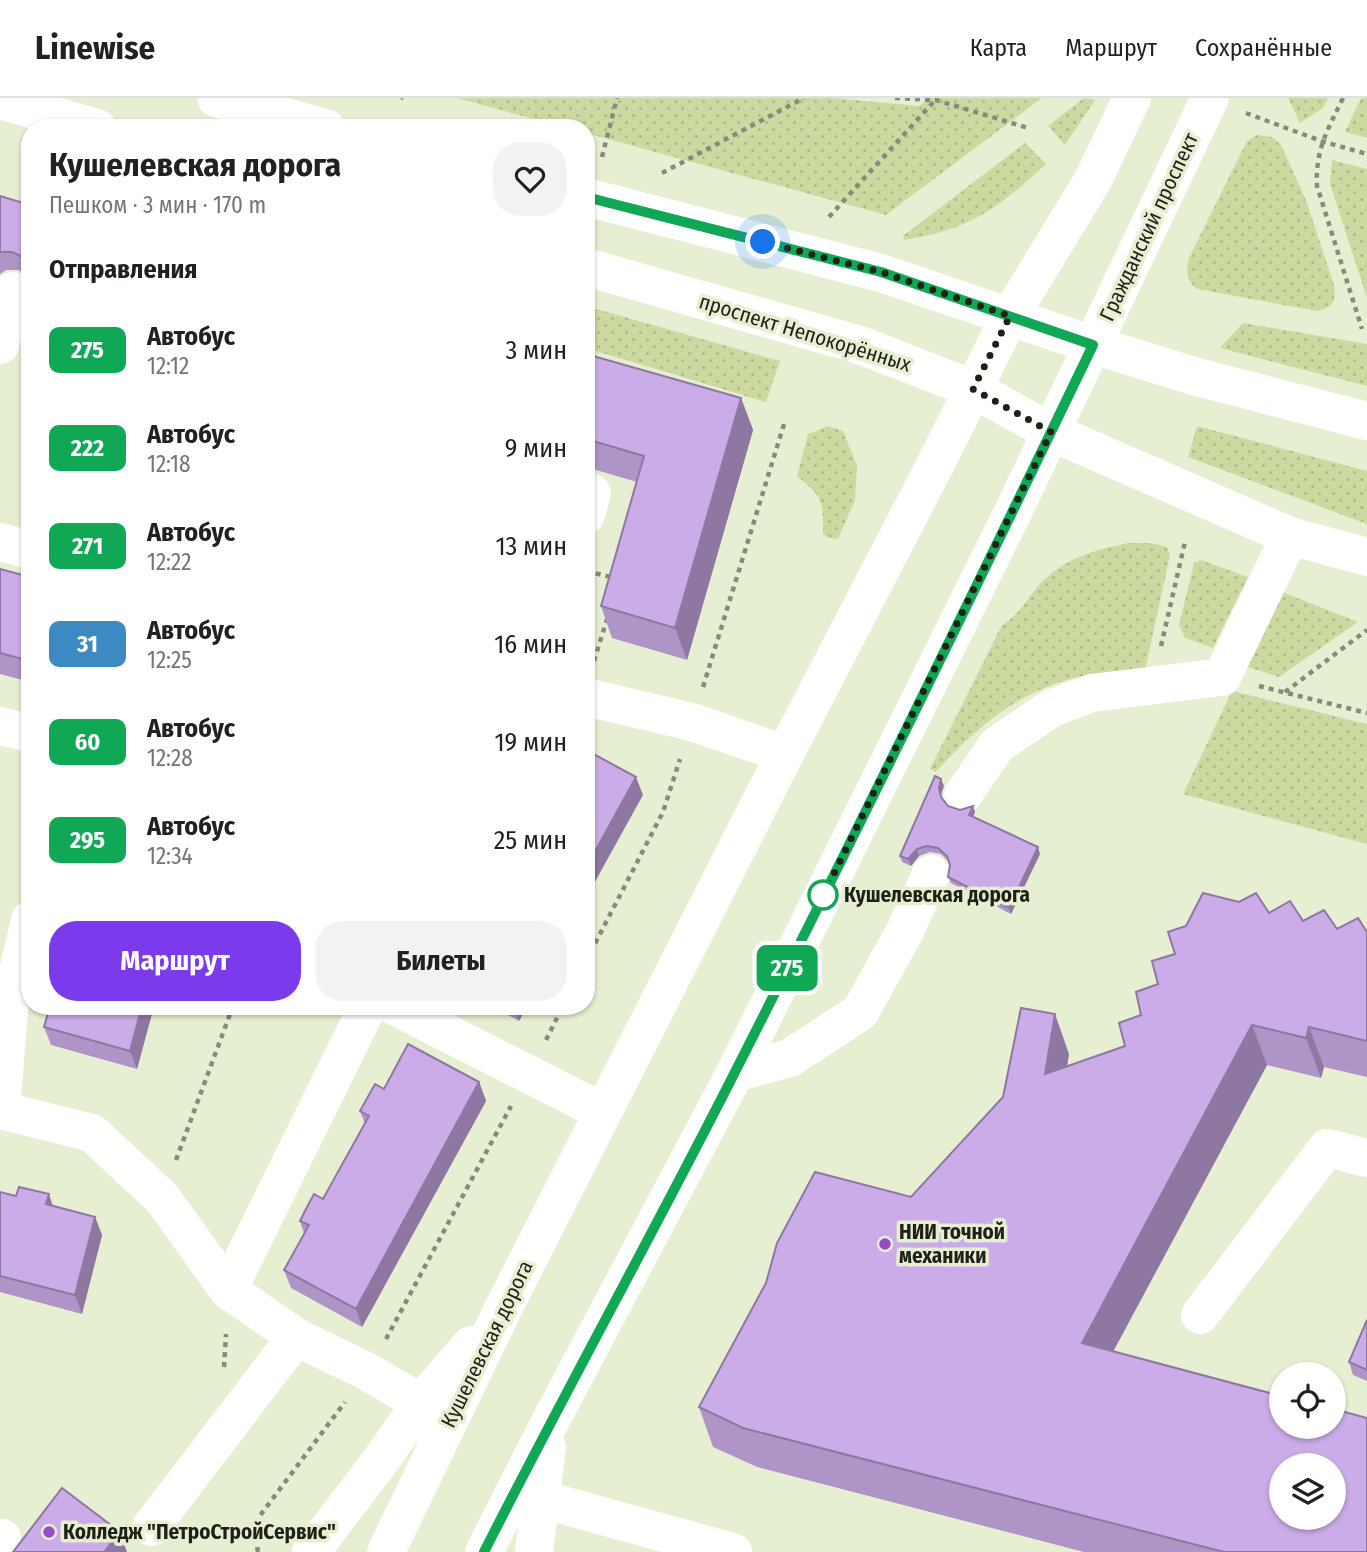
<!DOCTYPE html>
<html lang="ru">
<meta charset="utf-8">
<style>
body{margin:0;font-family:"Fira Sans Condensed",sans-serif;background:#f2f2f2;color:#202124;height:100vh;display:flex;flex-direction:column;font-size:26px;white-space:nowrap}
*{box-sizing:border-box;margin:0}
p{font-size:23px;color:#757577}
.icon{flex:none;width:38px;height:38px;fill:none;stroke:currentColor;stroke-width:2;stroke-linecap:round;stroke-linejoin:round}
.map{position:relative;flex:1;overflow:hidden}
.drawer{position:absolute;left:21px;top:21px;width:574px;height:896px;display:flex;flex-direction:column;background:#fff;border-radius:28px;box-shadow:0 2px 5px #0004}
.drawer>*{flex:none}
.badge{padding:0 14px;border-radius:10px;font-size:24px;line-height:46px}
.buttons{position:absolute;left:1269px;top:1264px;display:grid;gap:14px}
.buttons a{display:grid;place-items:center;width:77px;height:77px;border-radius:50%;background:#fff;box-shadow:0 2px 5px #0004;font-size:35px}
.you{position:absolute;width:35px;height:35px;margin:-18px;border:5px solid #fff;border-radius:50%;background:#1a73e8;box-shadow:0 0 0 10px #1a73e833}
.map>.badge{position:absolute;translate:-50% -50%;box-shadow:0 0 0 4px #fff}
h2{padding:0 28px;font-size:26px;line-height:63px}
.round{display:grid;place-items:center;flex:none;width:74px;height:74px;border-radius:28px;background:#f2f2f2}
.overview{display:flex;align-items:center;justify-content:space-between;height:119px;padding:0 28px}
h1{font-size:33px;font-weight:700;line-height:52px}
.action{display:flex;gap:14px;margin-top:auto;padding:14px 28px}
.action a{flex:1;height:80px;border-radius:28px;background:#7c3aed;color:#fff;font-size:28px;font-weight:700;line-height:80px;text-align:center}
.action a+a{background:#f2f2f2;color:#202124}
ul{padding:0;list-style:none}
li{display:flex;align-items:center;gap:21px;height:98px;padding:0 28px}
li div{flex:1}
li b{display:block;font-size:26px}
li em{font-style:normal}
li .badge{min-width:77px;font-weight:700;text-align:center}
header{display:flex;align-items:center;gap:42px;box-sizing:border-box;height:98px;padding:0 35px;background:#fff;border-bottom:2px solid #e0e0e0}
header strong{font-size:33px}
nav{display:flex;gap:38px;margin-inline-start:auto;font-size:24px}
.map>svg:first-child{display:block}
</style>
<header>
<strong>Linewise</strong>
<nav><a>Карта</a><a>Маршрут</a><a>Сохранённые</a></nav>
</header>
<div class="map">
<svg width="1367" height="1454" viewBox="0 0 1367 1454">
<defs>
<pattern id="grass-dots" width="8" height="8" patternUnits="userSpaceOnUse" patternTransform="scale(1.75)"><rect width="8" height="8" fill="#ccdaa1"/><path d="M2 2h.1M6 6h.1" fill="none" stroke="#afbb8a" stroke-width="1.8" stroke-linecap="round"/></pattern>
</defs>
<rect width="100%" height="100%" fill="#e7efd3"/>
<!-- grass -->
<g fill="url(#grass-dots)">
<path d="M 457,0 L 832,0 L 920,8 L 927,0 L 1042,0 L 886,117 L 586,35 L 586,30 L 566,30 Z"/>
<path d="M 1084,0 L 1095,2 L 1065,47 L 1048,28 Z"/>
<path d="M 1288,0 L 1328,0 L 1323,10 L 1300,25 Z"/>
<path d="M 1361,0 L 1367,0 L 1367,40 L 1345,34 Z"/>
<path d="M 1257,37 L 1272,39 L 1281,47 L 1306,102 L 1334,187 C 1337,203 1332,210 1317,213 L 1197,191 C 1186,183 1186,173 1189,160 L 1247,43 Z"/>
<path d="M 1025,45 L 1046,66 C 999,110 969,132 904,142 L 903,138 Z"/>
<path d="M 1332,62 L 1367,71 L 1367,200 L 1330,86 Z"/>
<path d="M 586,208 L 780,263 L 766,304 L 586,250 Z"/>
<path d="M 1243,225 L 1367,246 L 1367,288 L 1220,250 Z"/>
<path d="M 828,328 L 843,333 L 857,368 L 855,402 L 838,441 L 829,440 L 823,436 C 823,403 824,400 797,378 L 808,336 Z"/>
<path d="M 1197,328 L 1367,373 L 1367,426 L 1188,359 Z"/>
<path d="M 1128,445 L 1152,445 L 1167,449 L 1170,457 L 1145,572 C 1051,572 997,606 936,674 L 930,671 L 1002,527 C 1020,517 1029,497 1043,483 C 1067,459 1096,452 1128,445 Z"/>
<path d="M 1201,462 L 1248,479 L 1213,550 L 1185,540 L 1179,527 L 1194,465 Z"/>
<path d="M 1282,494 L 1358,524 L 1279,579 L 1245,568 Z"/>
<path d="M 1232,593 L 1367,626 L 1367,746 L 1183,696 Z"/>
</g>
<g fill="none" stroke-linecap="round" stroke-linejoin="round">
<!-- path -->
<g stroke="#878c79" stroke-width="4.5" stroke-dasharray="5 5" stroke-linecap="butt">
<path d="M 895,0 L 936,2 L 1028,30"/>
<path d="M 1343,0 C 1328,31 1315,52 1317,88 L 1362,231"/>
<path d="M 401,1 L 402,0"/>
<path d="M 1246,15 L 1321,43 L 1367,56"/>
<path d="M 602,59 L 617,0"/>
<path d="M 662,75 L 804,0"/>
<path d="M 829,119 L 937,0"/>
<path d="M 586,473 L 615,480"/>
<path d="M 1161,548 L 1185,444"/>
<path d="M 594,563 L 608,518"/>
<path d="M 1259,588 L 1367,615"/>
<path d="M 703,589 L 785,323"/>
<path d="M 1285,594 L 1367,532"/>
<path d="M 586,863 L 663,714 L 680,661"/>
<path d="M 546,942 L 563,908"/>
<path d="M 176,1062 L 233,908"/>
<path d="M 386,1241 L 511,1008"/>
<path d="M 224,1269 L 226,1236"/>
<path d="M 258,1454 L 253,1427 L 345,1304"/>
</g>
<!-- minor -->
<g stroke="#fff" stroke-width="38">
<path d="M 0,247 L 13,193"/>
<path d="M 586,394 L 592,395 L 586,417"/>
<path d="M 0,444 L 30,452"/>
<path d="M 586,599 L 692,624 L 785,656"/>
<path d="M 0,628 L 30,635"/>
<path d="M 963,697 L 997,647 L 1052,610 L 1092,595 L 1222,579 L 1290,438"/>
<path d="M 394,908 L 603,1014"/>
<path d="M 735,975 L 790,960 L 860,914 L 904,835 L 931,776"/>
<path d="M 0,1012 L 92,1035 L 162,1100 L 228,1192 L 296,1239 L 368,1274 L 421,1305"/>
<path d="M 1,1012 L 9,912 L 30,822"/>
<path d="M 228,1192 L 368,908"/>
<path d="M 1200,1217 L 1327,1050 L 1367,1060"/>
<path d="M 541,1401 L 733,1454"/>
<path d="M 151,1429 L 296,1239"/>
<path d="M 0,1442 L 2,1440"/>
</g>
<!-- major -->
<g stroke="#fff" stroke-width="38">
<path d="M 216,0 L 326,30"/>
<path d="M 0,2 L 97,30"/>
<path d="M 586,99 L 881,175 L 1093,247 L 1197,279 L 1367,323"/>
<path d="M 586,169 L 860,247 L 973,291 L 1051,334 L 1290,438 L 1367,459"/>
<path d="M 311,1454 L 381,1362 L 421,1305 L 471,1247"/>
<path d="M 386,1454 L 504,1209 L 785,656 L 932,373 L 1010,218 L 1093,82 L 1132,0"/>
<path d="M 484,1454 L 550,1324 L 735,975 L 1014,412 L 1210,0"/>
<path d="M 534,1454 L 547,1350"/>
</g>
</g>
<!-- wall -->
<g fill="#af94c8">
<path d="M 0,98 L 30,107 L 30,186 L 27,177 L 19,172 L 6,172 L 0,176 Z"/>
<path d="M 586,256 L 741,300 L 753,332 L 687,562 L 612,540 L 601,508 L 637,384 L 586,369 Z"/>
<path d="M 0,471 L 30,479 L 30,584 L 0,576 Z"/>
<path d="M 944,688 L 941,696 L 942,701 L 948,708 L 960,712 L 973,708 L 975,714 L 973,719 L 1040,756 L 1011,816 L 951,785 L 948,779 L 950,767 L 949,764 L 941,756 L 930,754 L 919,758 L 911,768 L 902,764 L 900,758 Z"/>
<path d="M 1269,815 L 1337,831 L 1367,834 L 1367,979 L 1324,969 L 1321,980 L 1267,967 L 1113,1254 L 1367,1454 L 1084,1454 L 757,1369 L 713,1349 L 699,1309 L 911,1099 L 1069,956 L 1067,968 L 1125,948 L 1175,856 Z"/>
<path d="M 50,908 L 154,908 L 137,971 L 51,947 L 44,929 Z"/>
<path d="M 492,908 L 527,908 L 519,923 Z"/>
<path d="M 479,984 L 486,1003 L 362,1229 L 291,1190 L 284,1172 L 304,1135 L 300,1123 L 323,1101 L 365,1026 L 360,1013 L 384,991 Z"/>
<path d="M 0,1094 L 95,1119 L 102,1137 L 82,1216 L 0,1194 Z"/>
<path d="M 1367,1222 L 1367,1283 L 1353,1277 L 1349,1264 Z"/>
</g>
<!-- shaded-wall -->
<g fill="#8e78a2">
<path d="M 741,300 L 753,332 L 687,562 L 675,530 Z"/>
<path d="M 636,679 L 643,697 L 586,800 L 586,770 Z"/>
<path d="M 941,681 L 944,688 L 941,696 L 943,706 L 939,690 Z"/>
<path d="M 973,708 L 975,714 L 971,724 L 969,717 Z"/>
<path d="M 1038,749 L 1040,756 L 1011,816 L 1009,810 Z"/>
<path d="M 917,751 L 919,758 L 911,768 L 908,761 Z"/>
<path d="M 142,908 L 154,908 L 137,971 L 130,953 Z"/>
<path d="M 514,908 L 527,908 L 519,923 Z"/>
<path d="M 1055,916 L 1069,956 L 1059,1016 L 1045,976 Z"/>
<path d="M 1252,927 L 1267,967 L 1096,1285 L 1082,1245 Z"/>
<path d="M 1309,929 L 1324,969 L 1321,980 L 1306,940 Z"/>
<path d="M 479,984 L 486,1003 L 362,1229 L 356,1211 Z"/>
<path d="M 49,1096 L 55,1115 L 46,1106 Z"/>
<path d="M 95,1119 L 102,1137 L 82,1216 L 75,1197 Z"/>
<path d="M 120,1434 L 127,1454 L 104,1454 Z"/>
</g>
<!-- building -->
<g fill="#cbace8" stroke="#8e78a2" stroke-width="2" fill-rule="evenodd">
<path d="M 0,98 L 30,107 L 30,181 L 28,180 L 27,168 L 21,158 L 12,154 L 0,154 Z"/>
<path d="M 586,256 L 741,300 L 675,530 L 601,508 L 644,358 L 586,341 Z"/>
<path d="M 0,471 L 30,479 L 30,563 L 0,555 Z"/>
<path d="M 586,652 L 636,679 L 586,770 Z"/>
<path d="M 935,678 L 941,681 L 939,690 L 941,699 L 948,708 L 960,712 L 973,708 L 969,717 L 1038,749 L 1009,810 L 948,779 L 950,767 L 947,758 L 938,750 L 927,748 L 917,751 L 908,761 L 900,758 Z"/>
<path d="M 1203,795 L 1239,804 L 1256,795 L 1269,815 L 1290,803 L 1303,823 L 1324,812 L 1337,831 L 1358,820 L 1367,834 L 1367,943 L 1309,929 L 1306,940 L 1252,927 L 1082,1245 L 1281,1298 L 1281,1328 L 1334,1328 L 1334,1311 L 1367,1320 L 1367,1454 L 1224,1454 L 743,1330 L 699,1309 L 766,1185 L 777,1145 L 815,1074 L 911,1099 L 1003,999 L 1021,910 L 1055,916 L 1045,976 L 1125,948 L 1119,925 L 1141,917 L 1136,894 L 1158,886 L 1152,863 L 1175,856 L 1168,834 L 1186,828 ZM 1281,1367 L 1334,1367 L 1334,1419 L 1281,1419 Z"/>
<path d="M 50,908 L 142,908 L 130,953 L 44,929 Z"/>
<path d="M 408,946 L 479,984 L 356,1211 L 284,1172 L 309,1127 L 300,1123 L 307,1109 L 314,1096 L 323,1101 L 369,1018 L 360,1013 L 375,986 L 384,991 Z"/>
<path d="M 19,1089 L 49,1096 L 46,1106 L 95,1119 L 75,1197 L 0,1178 L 0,1094 L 16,1098 Z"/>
<path d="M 1367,1222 L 1367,1272 L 1349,1264 Z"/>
<path d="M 62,1390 L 120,1434 L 104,1454 L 13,1454 Z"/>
</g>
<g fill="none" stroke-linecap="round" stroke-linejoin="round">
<defs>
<path id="line" d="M 484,1454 C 566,1292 654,1134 736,972 C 858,732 976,490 1093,247 L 881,174 L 586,99"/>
</defs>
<!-- line casing -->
<use href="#line" stroke="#fff" stroke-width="16"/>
<!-- line -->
<use href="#line" stroke="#10a855" stroke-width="10"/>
<!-- walk -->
<path stroke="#1f2117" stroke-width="7" stroke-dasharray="0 12.6" d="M 763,144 L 881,174 L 1010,218 L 973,291 L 1051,334 L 820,804 L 823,797"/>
</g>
<!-- markers -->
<circle fill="#fff" stroke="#10a855" stroke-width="3.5" cx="823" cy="797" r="14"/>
<g fill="#924fc4" stroke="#e7efd3" stroke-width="2.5">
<circle cx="885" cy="1146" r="7"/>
<circle cx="49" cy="1434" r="7"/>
</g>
<g text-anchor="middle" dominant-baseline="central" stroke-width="7" stroke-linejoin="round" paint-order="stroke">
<!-- street labels -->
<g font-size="21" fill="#1f2117" stroke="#e7efd3">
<text transform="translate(1149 129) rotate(-65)">Гражданский проспект</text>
<text transform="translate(805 235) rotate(17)">проспект Непокорённых</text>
<text transform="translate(487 1246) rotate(-64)">Кушелевская дорога</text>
</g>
<!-- stop labels -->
<g font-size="21" font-weight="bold" fill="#1f2117" stroke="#e7efd3" text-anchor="start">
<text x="844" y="797">Кушелевская дорога</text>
</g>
<!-- poi labels -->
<g font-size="21" font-weight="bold" fill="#1f2117" stroke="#e7efd3" text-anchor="start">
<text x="899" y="1134">НИИ точной<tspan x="899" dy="24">механики</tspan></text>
<text x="63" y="1434">Колледж "ПетроСтройСервис"</text>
</g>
</g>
</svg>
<div class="buttons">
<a><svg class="icon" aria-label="locate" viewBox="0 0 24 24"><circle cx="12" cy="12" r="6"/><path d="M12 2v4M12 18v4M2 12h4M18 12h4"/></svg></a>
<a><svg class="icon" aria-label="layers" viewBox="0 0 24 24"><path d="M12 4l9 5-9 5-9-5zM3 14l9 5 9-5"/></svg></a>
</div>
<div class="you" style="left:763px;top:144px"></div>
<b class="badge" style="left:787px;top:870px;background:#10a855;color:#fff">275</b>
<section class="drawer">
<div class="overview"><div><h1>Кушелевская дорога</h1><p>Пешком · 3 мин · 170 m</p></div><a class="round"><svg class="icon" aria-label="heart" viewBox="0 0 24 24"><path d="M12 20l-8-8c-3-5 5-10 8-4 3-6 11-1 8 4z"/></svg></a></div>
<h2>Отправления</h2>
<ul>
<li><span class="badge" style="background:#10a855;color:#fff">275</span><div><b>Автобус</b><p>12:12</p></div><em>3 мин</em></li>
<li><span class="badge" style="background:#10a855;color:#fff">222</span><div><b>Автобус</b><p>12:18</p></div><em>9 мин</em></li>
<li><span class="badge" style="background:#10a855;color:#fff">271</span><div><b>Автобус</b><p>12:22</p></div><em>13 мин</em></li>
<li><span class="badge" style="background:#3d8ac2;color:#fff">31</span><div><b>Автобус</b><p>12:25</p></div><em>16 мин</em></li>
<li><span class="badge" style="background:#10a855;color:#fff">60</span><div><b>Автобус</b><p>12:28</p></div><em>19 мин</em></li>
<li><span class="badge" style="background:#10a855;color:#fff">295</span><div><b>Автобус</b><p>12:34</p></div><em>25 мин</em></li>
</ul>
<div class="action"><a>Маршрут</a><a>Билеты</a></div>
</section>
</div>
